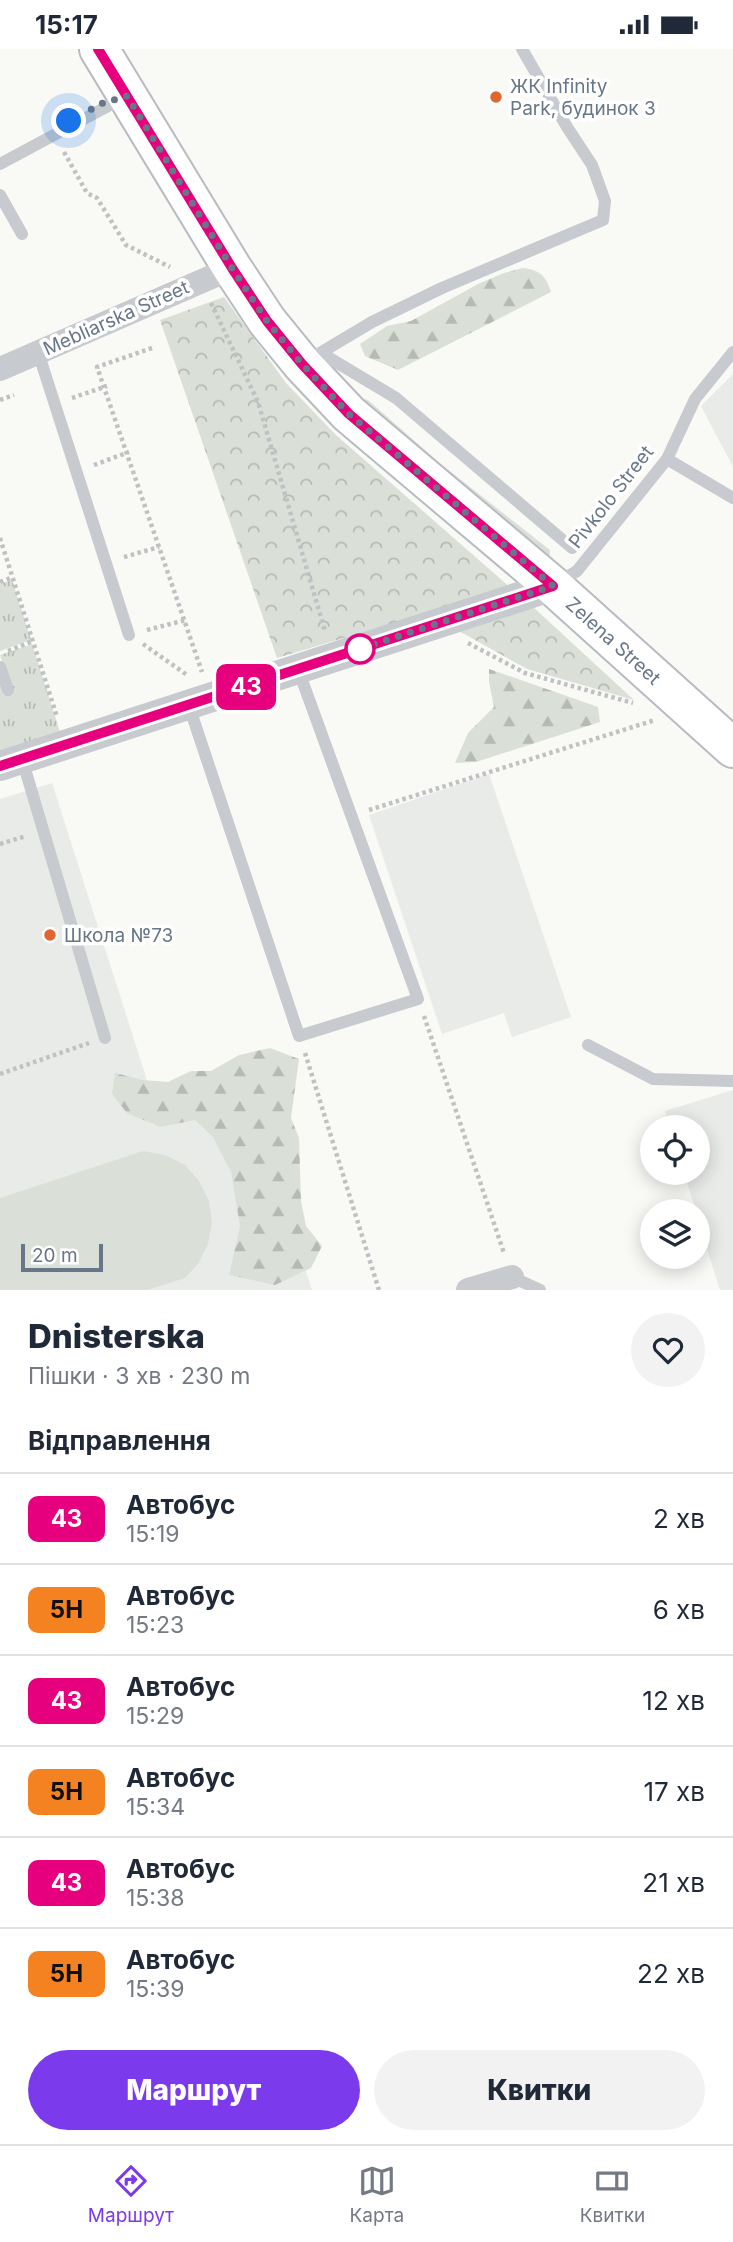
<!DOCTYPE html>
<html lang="uk">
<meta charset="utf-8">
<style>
body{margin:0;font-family:Inter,sans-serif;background:#f2f2f3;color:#1f2937;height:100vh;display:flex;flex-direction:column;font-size:26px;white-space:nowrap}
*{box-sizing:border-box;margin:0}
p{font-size:23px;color:#747a83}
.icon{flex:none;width:38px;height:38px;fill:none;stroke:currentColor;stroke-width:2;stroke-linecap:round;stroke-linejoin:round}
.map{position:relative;height:1241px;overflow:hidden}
.panel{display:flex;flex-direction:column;background:#fff;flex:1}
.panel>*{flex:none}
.badge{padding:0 14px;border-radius:10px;font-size:24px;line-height:46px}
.tools{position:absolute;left:640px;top:1066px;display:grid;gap:14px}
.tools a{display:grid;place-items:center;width:70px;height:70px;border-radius:50%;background:#fff;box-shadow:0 4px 18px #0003;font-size:35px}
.scale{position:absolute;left:21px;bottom:18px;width:82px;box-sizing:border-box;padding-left:7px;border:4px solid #687787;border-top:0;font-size:19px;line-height:24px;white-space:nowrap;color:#687787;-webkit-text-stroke:5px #fff;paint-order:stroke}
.you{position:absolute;width:35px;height:35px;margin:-18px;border:5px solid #fff;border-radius:50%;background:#1a73e8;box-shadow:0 0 0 10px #1a73e833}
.map>.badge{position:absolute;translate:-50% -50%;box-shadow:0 0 0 4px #fff}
h2{padding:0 28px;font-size:26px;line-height:63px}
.round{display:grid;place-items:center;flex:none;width:74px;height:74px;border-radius:37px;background:#f2f2f3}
.head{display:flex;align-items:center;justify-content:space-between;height:119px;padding:0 28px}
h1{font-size:33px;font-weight:800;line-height:52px}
.action{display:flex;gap:14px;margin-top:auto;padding:14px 28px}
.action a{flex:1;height:80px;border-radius:42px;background:#7c3aed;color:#fff;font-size:28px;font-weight:800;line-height:80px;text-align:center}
.action a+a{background:#f2f2f3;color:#1f2937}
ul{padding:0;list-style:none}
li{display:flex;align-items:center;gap:21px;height:91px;padding:0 28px;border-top:2px solid #e0e1e3}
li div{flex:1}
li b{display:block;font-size:26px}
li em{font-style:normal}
li .badge{min-width:77px;font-weight:700;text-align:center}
.status{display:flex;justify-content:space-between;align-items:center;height:49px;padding:0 35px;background:#fff;direction:ltr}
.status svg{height:19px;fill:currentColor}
.menu{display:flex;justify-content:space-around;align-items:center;height:98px;border-top:2px solid #e0e1e3;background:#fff;font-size:19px;color:#747a83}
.menu a{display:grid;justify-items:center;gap:4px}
.menu .selected{color:#7c3aed}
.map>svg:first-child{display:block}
</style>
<div class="status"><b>15:17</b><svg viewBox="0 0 49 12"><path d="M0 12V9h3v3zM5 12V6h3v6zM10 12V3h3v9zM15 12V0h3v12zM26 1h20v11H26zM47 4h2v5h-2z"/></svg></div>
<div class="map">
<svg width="733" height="1241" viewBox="0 0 733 1241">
<defs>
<pattern id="grass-tufts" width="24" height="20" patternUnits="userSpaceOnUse" patternTransform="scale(1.75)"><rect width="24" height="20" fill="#dae0d7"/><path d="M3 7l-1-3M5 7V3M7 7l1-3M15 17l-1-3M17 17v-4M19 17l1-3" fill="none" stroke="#b5bab4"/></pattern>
<pattern id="forest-firs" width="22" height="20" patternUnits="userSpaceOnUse" patternTransform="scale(1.75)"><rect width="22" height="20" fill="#dae0d7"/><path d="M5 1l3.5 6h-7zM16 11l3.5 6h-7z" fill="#b5bab4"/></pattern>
<pattern id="park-crowns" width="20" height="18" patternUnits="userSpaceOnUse" patternTransform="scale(1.75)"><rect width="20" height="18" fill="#dae0d7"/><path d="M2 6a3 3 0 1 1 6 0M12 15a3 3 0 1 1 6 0" fill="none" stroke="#b5bab4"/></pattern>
</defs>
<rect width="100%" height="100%" fill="#f9f9f6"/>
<!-- built -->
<g fill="#e9ebe9">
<path d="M 733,325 L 733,418 L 701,357 Z"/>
<path d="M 489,725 L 571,968 L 512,988 L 504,964 L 442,985 L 369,766 Z"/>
<path d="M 52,734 L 153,1050 L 242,1022 L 312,1241 L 0,1241 L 0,750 Z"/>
<path d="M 733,1041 L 733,1241 L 720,1241 L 698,1171 L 698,1162 L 696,1162 L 684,1124 L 698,1124 L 698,1078 L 669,1078 L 665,1062 Z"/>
</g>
<!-- grass -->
<g fill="url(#grass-tufts)">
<path d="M 360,349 L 368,351 L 442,416 L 550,501 L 549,513 L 356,351 Z"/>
<path d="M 12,531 L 31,591 L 0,602 L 0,535 Z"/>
<path d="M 32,595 L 60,683 L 0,702 L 0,627 L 12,642 L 0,606 Z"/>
</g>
<!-- forest -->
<g fill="url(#forest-firs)">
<path d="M 523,219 C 540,221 546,227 551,243 L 398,321 L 365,307 L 360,295 L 387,277 L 411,272 L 478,235 L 504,224 Z"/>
<path d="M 489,620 L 598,658 L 600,673 L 476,713 L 455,714 L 468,684 L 494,658 L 489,633 Z"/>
<path d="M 270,999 L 299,1010 L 291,1069 L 299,1089 L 301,1152 L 306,1177 L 322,1197 L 311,1219 L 275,1236 L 229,1226 L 240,1177 L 231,1123 L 213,1088 L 195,1071 L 160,1078 L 127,1064 L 112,1045 L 115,1024 L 143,1031 L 168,1033 L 191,1022 L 211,1022 L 239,1006 Z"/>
</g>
<!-- park -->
<g fill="url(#park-crowns)">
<path d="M 224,248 L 286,334 L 336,386 L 511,539 L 277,609 L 160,271 Z"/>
<path d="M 532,557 L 634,651 L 527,620 L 457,581 Z"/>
</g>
<!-- pitch -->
<path fill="#dae0d7" d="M 143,1102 L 165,1106 L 185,1116 L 199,1132 L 209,1152 L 212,1174 L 208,1195 L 198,1215 L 185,1229 L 147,1241 L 0,1241 L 0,1149 Z"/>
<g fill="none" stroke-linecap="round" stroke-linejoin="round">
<defs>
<path id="primary" d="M 99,0 L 232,219 L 267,272 L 302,315 L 349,365 L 553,537 L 733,699"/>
</defs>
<!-- primary casing -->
<use href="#primary" stroke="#b8bcc0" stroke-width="42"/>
<!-- path -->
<g stroke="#bfc1c3" stroke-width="4.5" stroke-dasharray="3.5 3.5" stroke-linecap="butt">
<path d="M 64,103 L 87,144 L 97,149 L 126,196 L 170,218"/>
<path d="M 211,254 L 258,353 L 325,582"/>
<path d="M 152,299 L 97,318 L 202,623"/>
<path d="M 72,349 L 107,337"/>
<path d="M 0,351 L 14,346"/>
<path d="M 94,416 L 129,403"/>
<path d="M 0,489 L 57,668"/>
<path d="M 124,508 L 159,498"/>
<path d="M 0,533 L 13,528"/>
<path d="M 147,581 L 186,571"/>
<path d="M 468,594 L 525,624 L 633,654"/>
<path d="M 143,595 L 187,626"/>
<path d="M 8,602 L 33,592"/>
<path d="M 369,761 L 655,671"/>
<path d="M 0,795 L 26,787"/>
<path d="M 424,967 L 504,1204"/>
<path d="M 305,1004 L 379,1241"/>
<path d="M 0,1025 L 89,994"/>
</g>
<!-- service -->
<g stroke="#c7cace" stroke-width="12">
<path d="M 0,115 L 123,49"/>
<path d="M 0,146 L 22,185"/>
<path d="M 38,303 L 129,586"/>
<path d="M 321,304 L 396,349 L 572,499"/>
<path d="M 305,313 L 372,273 L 442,239 L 603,171 L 605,152 L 592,116 L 567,78 L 522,0"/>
<path d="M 667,410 L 733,449"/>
<path d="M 557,534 L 577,522 L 667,410 L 695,350 L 733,303"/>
<path d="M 0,618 L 8,641"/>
<path d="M 189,657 L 299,987 L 418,950 L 298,620"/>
<path d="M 22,710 L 105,989"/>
<path d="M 588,996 L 653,1030 L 733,1032"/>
<path d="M 512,1228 L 540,1241"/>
</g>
<!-- minor -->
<g stroke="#c7cace" stroke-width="24">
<path d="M 0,320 L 232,219"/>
<path d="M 468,1241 L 512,1228"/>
</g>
<!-- tertiary -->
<path stroke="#c7cace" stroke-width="30" d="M 0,717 L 553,537"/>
<!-- primary -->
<use href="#primary" stroke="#fff" stroke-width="38"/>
</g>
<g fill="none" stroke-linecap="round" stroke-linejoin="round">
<defs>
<path id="line" d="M 0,717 L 553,537 L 349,365 L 302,315 L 267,272 L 232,219 L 98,0"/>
</defs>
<!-- line casing -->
<use href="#line" stroke="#fff" stroke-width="16"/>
<!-- line -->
<use href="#line" stroke="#e6007e" stroke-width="10"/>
<!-- walk -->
<path stroke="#687787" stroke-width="7" stroke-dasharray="0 12.6" d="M 69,72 L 103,54 L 127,47 L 232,219 L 267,272 L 302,315 L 349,365 L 553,537 L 353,602 L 360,600"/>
</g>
<!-- markers -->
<g fill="#e1652e" stroke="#fff" stroke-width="2.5">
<circle cx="496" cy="48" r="7"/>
<circle cx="50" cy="886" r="7"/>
</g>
<circle fill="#fff" stroke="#e6007e" stroke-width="3.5" cx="360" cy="600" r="14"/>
<g text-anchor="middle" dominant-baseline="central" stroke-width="7" stroke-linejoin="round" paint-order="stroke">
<!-- poi labels -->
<g font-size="19" fill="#687787" stroke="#fff" text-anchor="start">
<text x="510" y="37">ЖК Infinity<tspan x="510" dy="22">Park, будинок 3</tspan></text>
<text x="64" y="886">Школа №73</text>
</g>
<!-- street labels -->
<g font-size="19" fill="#687787" stroke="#fff">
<text transform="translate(116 269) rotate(-24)">Mebliarska Street</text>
<text transform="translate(611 448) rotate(-52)">Pivkolo Street</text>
<text transform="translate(613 592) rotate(42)">Zelena Street</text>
</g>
</g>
</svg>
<div class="tools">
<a><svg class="icon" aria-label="locate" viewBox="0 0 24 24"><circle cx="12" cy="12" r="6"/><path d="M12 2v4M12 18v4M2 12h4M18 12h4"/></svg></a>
<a><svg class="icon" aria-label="layers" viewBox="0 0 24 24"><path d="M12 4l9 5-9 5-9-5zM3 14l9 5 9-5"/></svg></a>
</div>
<div class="scale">20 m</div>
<div class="you" style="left:69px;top:72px"></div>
<b class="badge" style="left:246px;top:638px;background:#e6007e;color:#fff">43</b>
</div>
<section class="panel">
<div class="head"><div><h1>Dnisterska</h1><p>Пішки · 3 хв · 230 m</p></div><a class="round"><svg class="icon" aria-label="heart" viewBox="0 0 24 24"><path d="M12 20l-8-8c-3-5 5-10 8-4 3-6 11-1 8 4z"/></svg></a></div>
<h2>Відправлення</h2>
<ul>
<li><span class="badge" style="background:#e6007e;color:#fff">43</span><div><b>Автобус</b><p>15:19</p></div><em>2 хв</em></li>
<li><span class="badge" style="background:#f58220;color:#111">5Н</span><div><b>Автобус</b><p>15:23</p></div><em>6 хв</em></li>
<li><span class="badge" style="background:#e6007e;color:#fff">43</span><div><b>Автобус</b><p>15:29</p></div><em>12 хв</em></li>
<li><span class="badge" style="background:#f58220;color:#111">5Н</span><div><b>Автобус</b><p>15:34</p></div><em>17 хв</em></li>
<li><span class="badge" style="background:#e6007e;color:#fff">43</span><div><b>Автобус</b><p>15:38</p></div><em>21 хв</em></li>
<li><span class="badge" style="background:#f58220;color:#111">5Н</span><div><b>Автобус</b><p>15:39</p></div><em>22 хв</em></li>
</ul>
<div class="action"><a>Маршрут</a><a>Квитки</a></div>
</section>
<nav class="menu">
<a class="selected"><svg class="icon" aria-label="directions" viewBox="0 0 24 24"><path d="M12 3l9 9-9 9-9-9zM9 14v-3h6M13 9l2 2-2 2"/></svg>Маршрут</a>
<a><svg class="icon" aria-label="map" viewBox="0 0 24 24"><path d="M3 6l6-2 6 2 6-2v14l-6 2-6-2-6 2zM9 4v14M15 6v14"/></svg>Карта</a>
<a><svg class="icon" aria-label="tickets" viewBox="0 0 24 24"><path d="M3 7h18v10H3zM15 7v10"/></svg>Квитки</a>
</nav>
